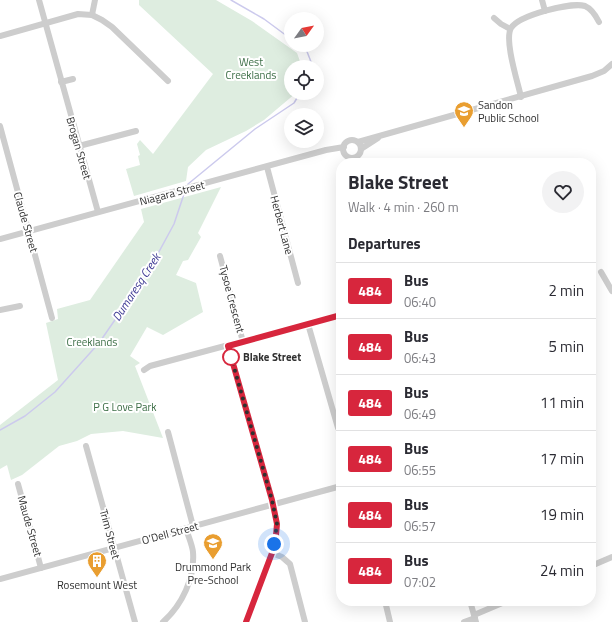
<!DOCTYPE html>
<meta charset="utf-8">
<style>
body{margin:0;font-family:"Titillium Web",sans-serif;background:#f2f2f3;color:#2b2b33;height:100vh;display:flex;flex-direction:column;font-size:15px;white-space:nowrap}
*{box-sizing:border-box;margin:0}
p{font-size:13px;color:#7c7c81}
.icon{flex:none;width:22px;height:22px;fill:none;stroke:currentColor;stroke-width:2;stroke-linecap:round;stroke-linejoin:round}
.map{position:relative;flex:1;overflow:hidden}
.side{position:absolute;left:336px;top:158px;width:260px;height:448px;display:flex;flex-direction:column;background:#fff;border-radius:16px;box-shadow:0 4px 16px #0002}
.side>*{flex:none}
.badge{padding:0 8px;border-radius:3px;font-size:14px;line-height:26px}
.needle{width:26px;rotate:57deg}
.tools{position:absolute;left:284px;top:12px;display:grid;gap:8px}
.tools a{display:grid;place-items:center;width:40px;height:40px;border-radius:50%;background:#fff;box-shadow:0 4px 16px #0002;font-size:20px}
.you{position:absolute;width:20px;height:20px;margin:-10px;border:3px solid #fff;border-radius:50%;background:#1a73e8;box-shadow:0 0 0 6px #1a73e833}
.map>.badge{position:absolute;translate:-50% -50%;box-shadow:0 0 0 2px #fff}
h2{padding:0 12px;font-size:15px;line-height:36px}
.round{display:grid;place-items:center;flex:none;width:42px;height:42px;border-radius:21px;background:#f2f2f3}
.overview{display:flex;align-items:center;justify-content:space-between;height:68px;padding:0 12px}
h1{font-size:19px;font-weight:700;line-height:30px}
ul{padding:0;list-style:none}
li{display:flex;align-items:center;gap:12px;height:56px;padding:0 12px;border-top:1px solid #e1e1e2}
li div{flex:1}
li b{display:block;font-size:15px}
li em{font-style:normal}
li .badge{min-width:44px;font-weight:700;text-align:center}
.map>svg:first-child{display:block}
</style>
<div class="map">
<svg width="612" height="622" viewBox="0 0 612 622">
<rect width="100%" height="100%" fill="#fff"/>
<!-- green -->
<g fill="#deede0">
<path d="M 139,0 L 216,0 L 252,21 L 297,53 L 302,67 L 291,67 L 291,93 L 296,93 L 264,120 L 246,131 L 206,150 L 188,167 L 186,181 L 134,196 L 126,169 L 140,165 L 138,156 L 140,155 L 137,144 L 140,140 L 153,154 L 213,74 L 139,5 Z"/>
<path d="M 221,187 L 198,233 L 201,237 L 188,260 L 183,261 L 176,275 L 196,283 L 203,312 L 163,335 L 147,327 L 130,356 L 140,363 L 135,366 L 163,438 L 123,431 L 91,434 L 77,441 L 59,446 L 22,475 L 11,480 L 7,465 L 0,469 L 0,425 L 58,380 L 46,323 L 58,319 L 57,309 L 90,300 L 144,222 L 141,209 Z"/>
</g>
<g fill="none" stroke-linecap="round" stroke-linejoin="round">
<!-- stream -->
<g stroke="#cccaed" stroke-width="1.5">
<path d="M 231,0 L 264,19 L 291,39"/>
<path d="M 300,45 L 306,49 L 313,67"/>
<path d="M 188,184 L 255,129 L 294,103 L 300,93"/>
<path d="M 0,430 L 25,416 L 55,392 L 99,343 L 148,272 L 174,224 L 184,194"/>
</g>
<!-- minor -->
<g stroke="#cdcdcd" stroke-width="6">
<path d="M 39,0 L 98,212"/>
<path d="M 542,0 L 545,11"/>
<path d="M 92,15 L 95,0"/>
<path d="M 494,18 L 501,24 L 510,29"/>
<path d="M 0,36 L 78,14 L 92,15 L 102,20 L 112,27 L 168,81"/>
<path d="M 61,82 L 73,79"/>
<path d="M 521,97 C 518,83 504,40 511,28 C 519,15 571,2 585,6 C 592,9 596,16 599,22"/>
<path d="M 0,126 L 52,318"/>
<circle cx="352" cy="149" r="9"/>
<path d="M 358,142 L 592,76 L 604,71 L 612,64"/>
<path d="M 79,146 L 136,131"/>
<path d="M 361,149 L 378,138"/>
<path d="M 267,167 L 298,283"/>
<path d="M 0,239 L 326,150 L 344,147"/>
<path d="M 220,256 L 243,342"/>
<path d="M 601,272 L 612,291"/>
<path d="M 0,310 L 20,306"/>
<path d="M 308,324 L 338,428"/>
<path d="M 228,346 L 271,498 L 277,525 L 276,535 L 272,553 L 245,622"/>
<path d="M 144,370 L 150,366 L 341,315"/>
<path d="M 168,432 L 193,526"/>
<path d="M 86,446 L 135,622"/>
<path d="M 18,484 L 41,568"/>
<path d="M 272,553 L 282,557 L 290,564 L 305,622"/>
<path d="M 591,566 L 612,557"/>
<path d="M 0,579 L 341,486"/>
<path d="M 385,601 L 390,622"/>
<path d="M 470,601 L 476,622"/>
<path d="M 474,615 L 507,601"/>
<path d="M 163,622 C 182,605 195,578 193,552 C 192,544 188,536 186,528"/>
<path d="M 464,622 L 475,618"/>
</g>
</g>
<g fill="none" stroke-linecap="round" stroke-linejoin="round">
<defs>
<path id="line" d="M 246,622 L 272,553 L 276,535 L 277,524 L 272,500 L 228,346 L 341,315"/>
</defs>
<!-- line casing -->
<use href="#line" stroke="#fff" stroke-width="9"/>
<!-- line -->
<use href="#line" stroke="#d7263d" stroke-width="6"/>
<!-- walk -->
<path stroke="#303030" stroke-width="4" stroke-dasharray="0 7.2" d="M 231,357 L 272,500 L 277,524 L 274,544"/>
</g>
<!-- icons -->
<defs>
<symbol id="school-pin" viewBox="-11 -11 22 30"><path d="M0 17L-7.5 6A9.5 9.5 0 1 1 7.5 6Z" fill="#e99e30" stroke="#fff"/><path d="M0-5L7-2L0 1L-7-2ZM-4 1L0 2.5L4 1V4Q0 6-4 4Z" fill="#fff"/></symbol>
<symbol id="building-pin" viewBox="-11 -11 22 30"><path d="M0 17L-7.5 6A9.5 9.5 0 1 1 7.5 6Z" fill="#e99e30" stroke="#fff"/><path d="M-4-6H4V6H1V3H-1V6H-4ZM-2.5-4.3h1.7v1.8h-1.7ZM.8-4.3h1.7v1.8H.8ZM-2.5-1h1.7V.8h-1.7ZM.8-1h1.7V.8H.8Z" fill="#fff"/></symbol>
</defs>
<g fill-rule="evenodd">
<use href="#school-pin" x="453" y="100" width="22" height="30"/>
<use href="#school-pin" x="202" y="532" width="22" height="30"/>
<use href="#building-pin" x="86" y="550" width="22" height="30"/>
</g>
<!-- markers -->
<circle fill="#fff" stroke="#d7263d" stroke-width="2" cx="231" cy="357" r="8"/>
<g text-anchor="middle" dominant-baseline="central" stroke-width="4" stroke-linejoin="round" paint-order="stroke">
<!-- park labels -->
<g font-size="11" fill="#3c6e46" stroke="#fff">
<text x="251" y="62">West<tspan x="251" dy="13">Creeklands</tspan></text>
<text x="92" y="342">Creeklands</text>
<text x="125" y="407">P G Love Park</text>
</g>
<!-- poi labels -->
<g font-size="11" fill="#303030" stroke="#fff">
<text x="478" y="105" text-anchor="start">Sandon<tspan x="478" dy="13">Public School</tspan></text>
<text x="213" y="567">Drummond Park<tspan x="213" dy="13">Pre-School</tspan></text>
<text x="97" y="585">Rosemount West</text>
</g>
<!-- street labels -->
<g font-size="11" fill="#303030" stroke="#fff">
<text transform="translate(79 148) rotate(74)">Brogan Street</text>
<text transform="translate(172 193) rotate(-15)">Niagara Street</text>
<text transform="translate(26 222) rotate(74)">Claude Street</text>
<text transform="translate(282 225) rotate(75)">Herbert Lane</text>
<text transform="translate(232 299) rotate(75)">Tysoe Crescent</text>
<text transform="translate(30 526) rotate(74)">Maude Street</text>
<text transform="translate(170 533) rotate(-15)">O'Dell Street</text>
<text transform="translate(110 534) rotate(75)">Trim Street</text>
</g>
<!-- stop labels -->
<g font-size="11" font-weight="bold" fill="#303030" stroke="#fff" text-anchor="start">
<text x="243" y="357">Blake Street</text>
</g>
<!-- water labels -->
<g font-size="12" font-style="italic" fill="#403c95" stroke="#fff">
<text transform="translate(136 287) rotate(-57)">Dumaresq Creek</text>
</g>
</g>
</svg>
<div class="tools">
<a><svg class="needle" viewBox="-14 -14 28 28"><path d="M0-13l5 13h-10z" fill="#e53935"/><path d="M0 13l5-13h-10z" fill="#7c7c81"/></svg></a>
<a><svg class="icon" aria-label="locate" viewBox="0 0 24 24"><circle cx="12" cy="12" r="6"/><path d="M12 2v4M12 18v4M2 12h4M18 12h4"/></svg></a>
<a><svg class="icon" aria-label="layers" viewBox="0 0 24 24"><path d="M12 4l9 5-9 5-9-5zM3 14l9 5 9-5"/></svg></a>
</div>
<div class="you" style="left:274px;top:544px"></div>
<section class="side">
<div class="overview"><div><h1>Blake Street</h1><p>Walk · 4 min · 260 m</p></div><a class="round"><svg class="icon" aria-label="heart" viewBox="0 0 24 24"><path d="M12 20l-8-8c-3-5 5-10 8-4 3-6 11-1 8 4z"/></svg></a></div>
<h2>Departures</h2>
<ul>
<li><span class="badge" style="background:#d7263d;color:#fff">484</span><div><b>Bus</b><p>06:40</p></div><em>2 min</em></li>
<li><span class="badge" style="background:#d7263d;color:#fff">484</span><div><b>Bus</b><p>06:43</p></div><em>5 min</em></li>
<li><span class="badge" style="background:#d7263d;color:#fff">484</span><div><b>Bus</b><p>06:49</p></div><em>11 min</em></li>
<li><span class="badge" style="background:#d7263d;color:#fff">484</span><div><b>Bus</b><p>06:55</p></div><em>17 min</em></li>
<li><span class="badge" style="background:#d7263d;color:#fff">484</span><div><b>Bus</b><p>06:57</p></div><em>19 min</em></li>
<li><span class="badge" style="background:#d7263d;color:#fff">484</span><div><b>Bus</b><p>07:02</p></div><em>24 min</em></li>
</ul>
</section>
</div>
